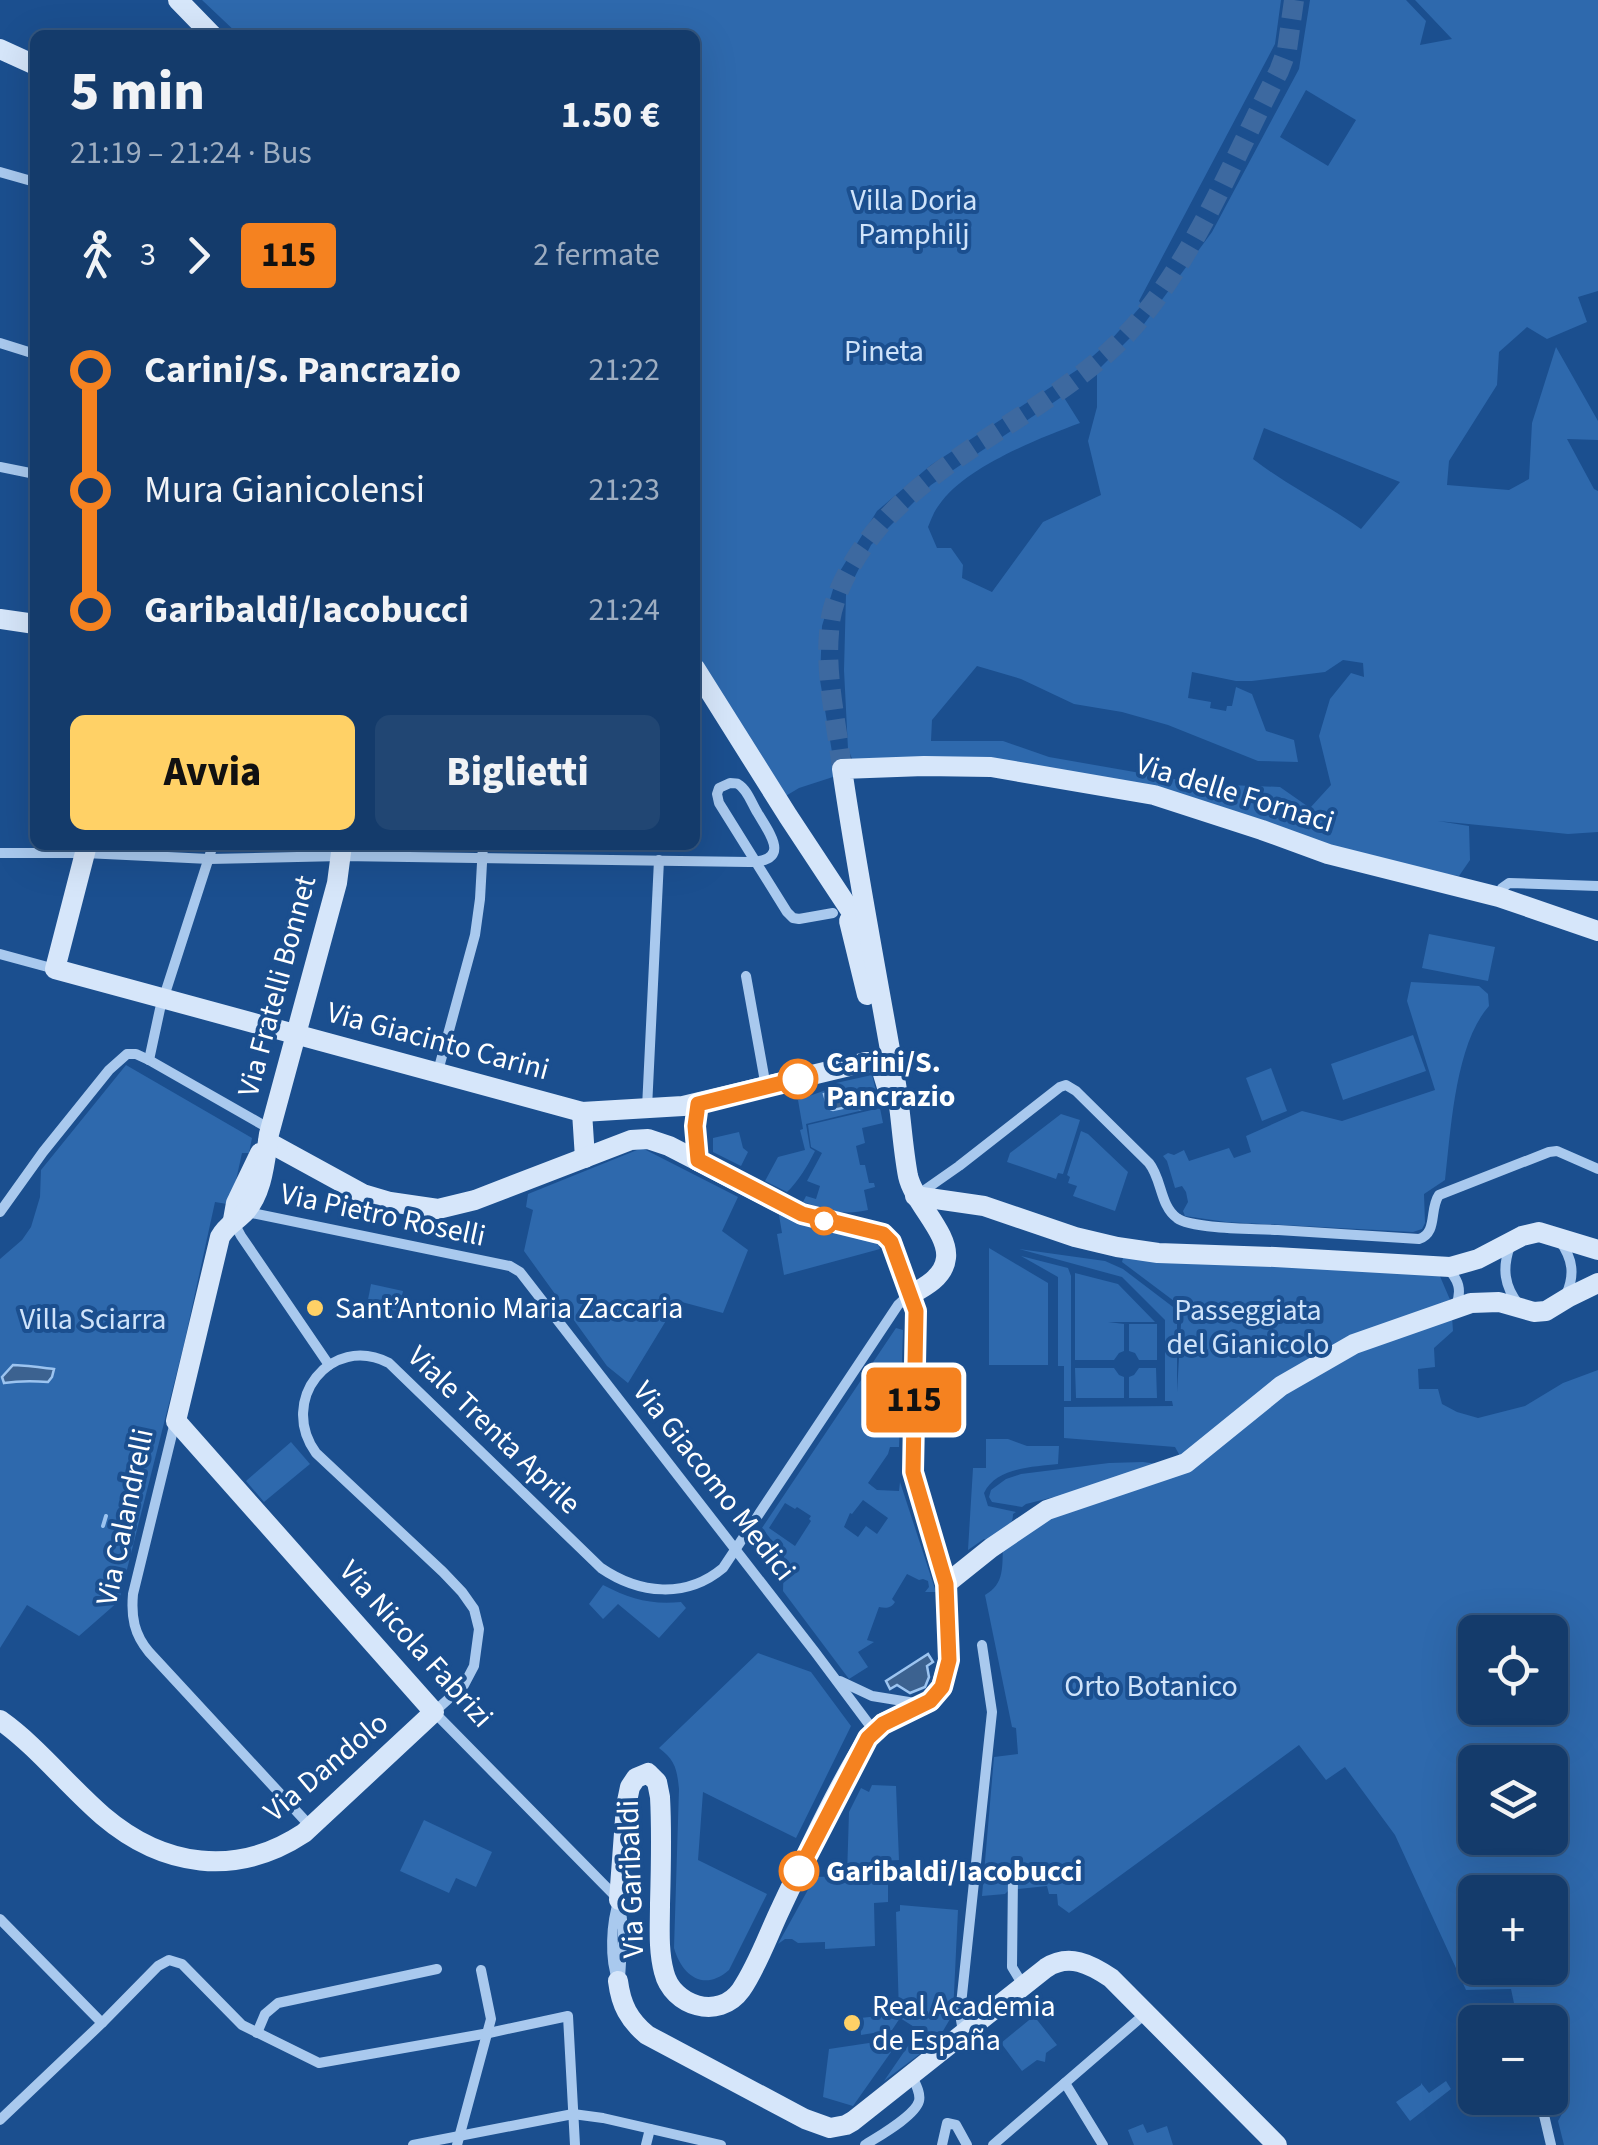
<!DOCTYPE html>
<html lang="it">
<meta charset="utf-8">
<style>
body{margin:0;font-family:"Source Sans 3",sans-serif;background:#214673;color:#f1f3f6;height:100vh;display:flex;flex-direction:column;font-size:38px;white-space:nowrap}
*{box-sizing:border-box;margin:0}
p{font-size:32px;color:#9dadc1}
.icon{flex:none;width:55px;height:55px;fill:none;stroke:currentColor;stroke-width:2;stroke-linecap:round;stroke-linejoin:round}
.map{position:relative;flex:1;overflow:hidden}
.panel{position:absolute;left:30px;top:30px;width:670px;height:820px;display:flex;flex-direction:column;background:#143b6b;border-radius:15px;box-shadow:0 10px 40px #0002,0 0 0 2px #33557e}
.panel>*{flex:none}
.badge{padding:0 20px;border-radius:8px;font-size:35px;line-height:65px}
.buttons{position:absolute;left:1458px;top:1615px;display:grid;gap:20px}
.buttons a{display:grid;place-items:center;width:110px;height:110px;border-radius:15px;background:#143b6b;box-shadow:0 10px 40px #0002,0 0 0 2px #33557e;font-size:50px}
.map>.badge{position:absolute;translate:-50% -50%;box-shadow:0 0 0 5px #fff}
.legs{display:flex;align-items:center;gap:15px;height:110px;padding:0 40px;font-size:32px}
.legs p{margin-inline-start:auto}
.head{display:flex;align-items:center;justify-content:space-between;height:170px;padding:0 40px}
h1{font-size:55px;font-weight:800;line-height:75px}
.cta{display:flex;gap:20px;margin-top:auto;padding:20px 40px}
.cta a{flex:1;height:115px;border-radius:15px;background:#ffd166;color:#111;font-size:40px;font-weight:800;line-height:115px;text-align:center}
.cta a+a{background:#214673;color:#f1f3f6}
ul{padding:0 40px;list-style:none}
li{display:flex;align-items:center;gap:35px;height:120px;font-size:38px}
li i{display:grid;place-items:center;width:15px;height:100%;margin:0 12px;background:currentColor}
li i::after{content:'';width:25px;height:25px;margin:-12px;border:8px solid;border-radius:50%;background:#143b6b}
li p{margin-inline-start:auto}
li:first-child i{background:linear-gradient(#0000 50%,currentColor 0)}
li:last-child i{background:linear-gradient(currentColor 50%,#0000 0)}
.map>svg:first-child{display:block}
</style>
<div class="map">
<svg width="1598" height="2145" viewBox="0 0 1598 2145">
<rect width="100%" height="100%" fill="#1b4f8f"/>
<!-- green -->
<g fill="#2e69ad" fill-rule="evenodd">
<path d="M 202,0 L 1281,0 L 1275,44 L 1139,301 L 1142,305 L 1110,341 L 1077,370 L 931,465 L 877,511 L 837,576 L 822,626 L 820,680 L 836,776 L 799,788 L 784,797 L 745,738 L 695,649 L 695,35 L 239,35 Z"/>
<path d="M 1310,0 L 1406,0 L 1426,21 L 1420,45 L 1452,39 L 1415,0 L 1598,0 L 1598,291 L 1578,297 L 1587,322 L 1547,339 L 1527,327 L 1499,352 L 1497,385 L 1449,461 L 1447,485 L 1509,490 L 1529,479 L 1532,423 L 1556,347 L 1598,421 L 1598,440 L 1567,439 L 1594,489 L 1598,491 L 1598,832 L 1568,834 L 1438,821 L 1469,826 L 1470,860 L 1459,876 L 1374,862 L 1166,793 L 853,761 L 848,749 L 844,670 L 846,594 L 871,545 L 931,485 L 1063,396 L 1080,423 C 1037,439 965,467 939,505 C 934,511 931,520 928,527 L 937,548 L 951,548 L 963,565 L 962,578 L 992,592 L 1043,522 L 1101,495 L 1088,441 L 1097,407 L 1097,371 L 1144,324 L 1212,232 L 1299,69 ZM 1306,90 L 1356,120 L 1328,166 L 1280,137 ZM 1264,428 L 1400,482 L 1361,529 C 1326,504 1288,486 1253,459 ZM 1343,660 L 1363,663 L 1364,677 L 1351,673 L 1330,699 L 1319,736 L 1331,785 L 1310,808 L 1280,787 L 1203,784 L 1049,757 L 1003,741 L 931,741 L 932,720 L 977,666 L 1021,679 L 1074,704 L 1122,712 L 1168,725 L 1258,761 L 1298,762 L 1294,740 L 1266,731 L 1252,694 L 1236,687 L 1232,706 L 1227,706 L 1226,711 L 1210,708 L 1211,702 L 1188,698 L 1192,672 L 1236,681 L 1252,681 L 1325,672 Z"/>
<path d="M 1429,934 L 1495,947 L 1488,981 L 1422,968 Z"/>
<path d="M 1411,982 L 1479,986 L 1488,994 L 1489,1006 C 1455,1044 1451,1130 1445,1180 L 1424,1194 L 1425,1223 L 1422,1229 L 1413,1232 L 1226,1222 L 1185,1216 L 1183,1211 L 1188,1202 L 1186,1192 L 1182,1186 L 1175,1188 L 1167,1161 L 1163,1156 L 1168,1153 L 1174,1155 L 1184,1150 L 1189,1161 L 1229,1148 L 1234,1158 L 1251,1152 L 1246,1136 L 1302,1111 L 1342,1121 L 1435,1090 L 1407,1001 Z"/>
<path d="M 1413,1035 L 1426,1071 L 1343,1100 L 1331,1064 Z"/>
<path d="M 126,1065 L 252,1138 L 249,1153 L 242,1153 L 233,1194 L 229,1194 L 227,1204 L 215,1202 L 184,1344 L 119,1601 L 79,1636 L 27,1605 L 0,1648 L 0,1259 L 22,1240 L 31,1227 L 40,1197 L 41,1170 Z"/>
<path d="M 1271,1068 L 1287,1111 L 1262,1121 L 1246,1078 Z"/>
<path d="M 872,1075 L 880,1106 L 806,1124 L 810,1148 L 815,1151 C 808,1165 798,1182 787,1192 L 765,1181 L 778,1157 L 805,1150 L 800,1130 L 803,1129 L 798,1100 L 826,1090 L 826,1086 L 830,1085 L 832,1087 L 836,1086 L 836,1083 Z"/>
<path d="M 880,1108 L 883,1123 L 862,1128 L 865,1143 L 856,1146 L 860,1165 L 865,1165 L 869,1183 L 874,1183 L 875,1187 L 864,1190 L 868,1210 C 843,1216 827,1210 803,1202 L 806,1196 L 816,1199 L 820,1186 L 807,1181 L 822,1153 L 811,1147 L 808,1125 Z"/>
<path d="M 1061,1114 L 1080,1120 L 1063,1174 L 1058,1173 L 1056,1179 L 1007,1162 L 1010,1153 Z"/>
<path d="M 1081,1131 L 1088,1134 L 1128,1172 L 1115,1211 L 1073,1196 L 1077,1186 L 1068,1183 L 1070,1177 L 1067,1175 Z"/>
<path d="M 739,1132 L 743,1148 L 748,1152 L 741,1166 L 713,1152 L 713,1138 Z"/>
<path d="M 642,1148 L 738,1197 L 722,1231 L 748,1250 L 723,1313 L 678,1301 L 628,1383 L 607,1366 L 524,1251 L 533,1210 L 526,1207 L 528,1194 Z"/>
<path d="M 779,1215 L 827,1231 L 877,1241 L 880,1249 L 784,1275 L 777,1234 L 782,1233 Z"/>
<path d="M 989,1248 L 1048,1283 L 1048,1365 L 989,1365 Z"/>
<path d="M 1019,1249 L 1105,1261 L 1123,1269 L 1177,1310 L 1177,1392 L 1182,1307 L 1122,1262 L 1124,1254 L 1439,1274 L 1451,1302 L 1453,1331 L 1434,1348 L 1435,1367 L 1418,1369 L 1419,1389 L 1438,1389 L 1442,1404 L 1457,1412 L 1478,1418 L 1525,1406 L 1563,1383 L 1598,1370 L 1598,2145 L 1564,2145 L 1558,2121 L 1563,2112 L 1552,2064 L 1550,2064 L 1550,2022 L 1518,2022 L 1511,1989 L 1466,1990 L 1395,1835 L 1345,1767 L 1326,1780 L 1299,1745 L 1069,1913 L 1058,1905 L 1057,1894 L 1049,1894 L 1047,1886 L 1009,1890 L 1005,1894 L 982,1896 L 994,1757 L 1018,1754 L 1016,1728 L 1012,1727 L 985,1595 C 1005,1584 1002,1566 1003,1545 L 1054,1497 L 1026,1504 L 1022,1507 L 992,1502 L 989,1497 L 991,1490 L 1006,1479 L 1021,1474 L 1109,1463 L 1143,1462 L 1165,1465 L 1180,1456 L 1175,1447 L 1064,1438 L 1064,1407 L 1173,1406 L 1172,1401 L 1165,1401 L 1165,1320 L 1122,1277 ZM 1475,1632 L 1550,1632 L 1550,1708 L 1475,1708 ZM 1475,1762 L 1550,1762 L 1550,1838 L 1475,1838 ZM 1475,1892 L 1550,1892 L 1550,1968 L 1475,1968 Z"/>
<path d="M 1021,1256 L 1068,1268 L 1071,1276 L 1071,1401 L 1064,1401 L 1064,1366 L 1058,1366 L 1058,1277 Z"/>
<path d="M 1075,1273 L 1118,1284 L 1155,1322 L 1108,1322 L 1124,1324 L 1124,1351 L 1119,1353 L 1114,1360 L 1075,1360 Z"/>
<path d="M 371,1284 L 403,1291 L 399,1311 L 367,1305 Z"/>
<path d="M 1129,1324 L 1157,1324 L 1157,1360 L 1139,1360 L 1135,1353 L 1129,1351 Z"/>
<path d="M 896,1328 L 903,1330 L 899,1447 L 890,1447 L 888,1454 L 868,1483 L 877,1490 L 899,1491 L 900,1482 L 936,1592 L 925,1592 L 929,1587 L 928,1581 L 923,1579 L 919,1580 L 907,1574 L 892,1599 L 895,1602 C 891,1609 885,1608 879,1607 L 867,1640 L 874,1642 L 858,1652 L 868,1667 L 849,1679 L 783,1591 L 784,1556 L 762,1528 ZM 863,1500 L 888,1518 L 877,1534 L 866,1526 L 858,1537 L 844,1527 L 850,1513 L 852,1514 ZM 785,1503 L 795,1509 L 797,1507 L 811,1516 L 809,1519 L 811,1521 L 795,1546 L 769,1528 Z"/>
<path d="M 1075,1368 L 1114,1368 L 1119,1375 L 1124,1377 L 1124,1398 L 1076,1398 Z"/>
<path d="M 1139,1368 L 1156,1368 L 1157,1398 L 1129,1398 L 1129,1377 L 1134,1375 Z"/>
<path d="M 986,1439 L 1008,1439 L 1027,1446 L 1059,1446 L 1058,1464 C 1033,1467 996,1467 984,1493 L 988,1506 L 1016,1512 L 1013,1514 C 1013,1528 1002,1535 992,1542 L 984,1539 L 968,1550 L 973,1468 L 986,1468 Z"/>
<path d="M 291,1442 L 310,1464 L 264,1502 L 246,1481 Z"/>
<path d="M 603,1585 C 630,1599 651,1605 681,1602 L 686,1608 L 659,1638 L 618,1604 L 603,1619 L 589,1604 Z"/>
<path d="M 758,1653 L 811,1672 L 851,1726 L 796,1838 L 703,1792 L 698,1860 L 767,1894 L 729,1970 C 704,1992 682,1976 674,1948 L 679,1789 C 677,1769 675,1760 659,1748 Z"/>
<path d="M 872,1785 L 896,1786 L 899,1860 L 881,1861 L 881,1871 L 888,1872 L 888,1902 L 874,1903 L 875,1946 L 825,1949 L 825,1942 L 798,1943 L 792,1939 L 785,1939 L 778,1944 L 815,1877 L 847,1876 L 849,1812 L 861,1788 L 869,1792 Z"/>
<path d="M 424,1820 L 492,1852 L 476,1887 L 456,1878 L 449,1893 L 400,1871 Z"/>
<path d="M 900,1905 L 958,1910 L 953,2014 L 937,2041 L 884,2081 L 919,2030 L 900,2018 L 892,2030 L 861,2035 L 860,2018 L 899,2014 L 896,1912 L 900,1911 Z"/>
<path d="M 1034,2016 L 1057,2045 L 1046,2053 L 1045,2062 L 1037,2060 L 1022,2071 L 1001,2043 Z"/>
<path d="M 889,2040 L 896,2045 L 853,2106 L 823,2097 L 829,2049 Z"/>
<path d="M 1446,2081 L 1451,2089 L 1410,2121 L 1396,2102 L 1421,2085 L 1421,2083 L 1429,2093 Z"/>
<path d="M 1143,2124 L 1147,2133 L 1167,2126 L 1173,2145 L 1134,2145 L 1128,2130 Z"/>
</g>
<!-- water -->
<g fill="#3c6290" stroke="#9cc4f0" stroke-width="2.5">
<path d="M 841,1088 L 854,1092 L 863,1089 L 867,1099 L 865,1106 L 860,1109 L 847,1107 L 833,1110 L 828,1108 L 824,1094 Z"/>
<path d="M 13,1365 C 24,1365 44,1368 54,1369 L 52,1377 L 48,1382 C 33,1381 18,1381 4,1383 L 2,1377 Z"/>
<path d="M 928,1654 L 933,1662 L 927,1666 L 929,1677 L 925,1687 L 910,1693 L 897,1685 L 890,1689 L 886,1681 Z"/>
</g>
<g fill="none" stroke-linecap="round" stroke-linejoin="round">
<!-- stream -->
<path stroke="#9cc4f0" stroke-width="4" d="M 103,1526 L 106,1516"/>
<!-- secondary-tunnel -->
<path stroke="#3d69a0" stroke-width="20" stroke-dasharray="20 10" stroke-linecap="butt" d="M 842,769 C 837,725 825,677 829,633 C 830,609 839,588 850,568 C 912,458 1043,422 1127,334 C 1193,264 1234,156 1279,71 L 1287,50 L 1294,0"/>
<!-- street -->
<g stroke="#a9c9ee" stroke-width="10">
<path d="M 0,172 L 35,182"/>
<path d="M 0,343 L 35,354"/>
<path d="M 0,467 L 35,474"/>
<path d="M 0,853 L 85,853 L 209,859 L 341,856 L 749,862 C 792,861 770,834 757,812 C 752,804 747,789 738,784 C 736,783 733,783 730,783 L 719,788 L 717,794 L 719,803 L 787,912 L 793,918 L 799,919 L 833,913"/>
<path d="M 1499,897 L 1502,888 L 1509,883 L 1598,886"/>
<path d="M 0,954 L 55,969"/>
<path d="M 746,976 L 766,1087"/>
<path d="M 149,1060 L 160,1009 L 213,845"/>
<path d="M 438,1071 L 475,935 L 480,899 L 483,845"/>
<path d="M 647,1108 L 659,860"/>
<path d="M 919,1194 L 959,1166 L 1060,1087 L 1066,1085 L 1076,1091 L 1149,1163 C 1162,1179 1160,1206 1177,1218 C 1191,1229 1257,1229 1278,1230 C 1325,1233 1372,1236 1419,1239 C 1438,1233 1429,1209 1439,1195 L 1549,1152 L 1557,1151 L 1598,1169"/>
<path d="M 0,1212 L 43,1152 L 109,1070 L 127,1054 L 136,1054 L 149,1060 L 270,1129"/>
<path d="M 247,1212 L 510,1266 L 520,1272 L 815,1652 L 874,1731"/>
<path d="M 233,1221 L 241,1236 L 329,1365"/>
<path d="M 1560,1241 C 1573,1259 1575,1275 1566,1295"/>
<path d="M 1510,1246 C 1502,1268 1504,1286 1519,1305"/>
<path d="M 1447,1268 C 1459,1280 1462,1290 1456,1306"/>
<path d="M 175,1422 L 133,1594 C 131,1617 134,1634 149,1652 L 311,1827"/>
<path d="M 840,1681 L 872,1696 L 915,1703"/>
<path d="M 1013,1876 L 1012,1967 L 1023,1985"/>
<path d="M 619,1900 L 434,1712 L 464,1685 L 474,1666 L 479,1629 L 474,1609 L 462,1592 L 443,1572 L 316,1453 C 278,1401 330,1333 389,1363 L 601,1568 C 639,1594 686,1599 723,1568 L 898,1305 L 909,1295"/>
<path d="M 620,1901 L 623,1929 L 620,1979"/>
<path d="M 0,1919 L 102,2023"/>
<path d="M 618,1981 C 609,1960 611,1922 619,1900"/>
<path d="M 963,2032 L 960,2014 L 992,1712 L 982,1645"/>
<path d="M 257,2033 L 265,2014 L 278,2003 L 437,1969"/>
<path d="M 1065,2083 L 1103,2145"/>
<path d="M 1540,2098 L 1551,2145"/>
<path d="M 0,2120 L 102,2023 L 158,1966 L 169,1960 L 182,1964 L 242,2025 L 319,2063 L 489,2033 L 568,2016 L 575,2145"/>
<path d="M 413,2145 L 573,2114 L 603,2118 L 721,2145"/>
<path d="M 457,2145 L 491,2019 L 481,1970"/>
<path d="M 646,2145 L 650,2129"/>
<path d="M 865,2145 C 879,2136 915,2116 919,2101 C 921,2093 915,2083 912,2076"/>
<path d="M 942,2145 L 947,2123 L 956,2125 L 967,2145"/>
<path d="M 993,2145 L 1146,2013"/>
</g>
<!-- secondary -->
<g stroke="#d6e6fa" stroke-width="20">
<path d="M 178,0 L 212,35"/>
<path d="M 0,49 L 35,65"/>
<path d="M 0,619 L 35,624"/>
<path d="M 695,668 L 788,816 L 852,913 L 860,933"/>
<path d="M 87,845 L 55,969 L 582,1112 L 683,1106 L 866,1062 L 880,1064 L 887,1087"/>
<path d="M 849,921 L 867,995"/>
<path d="M 582,1112 L 585,1158"/>
<path d="M 268,1142 L 363,1194 L 390,1202 L 438,1209 L 475,1200 L 631,1140 L 648,1139 L 669,1146 L 801,1214 L 883,1234 L 891,1242 L 916,1311 L 913,1472 L 946,1584 L 949,1660 L 941,1687 L 931,1701 L 883,1723 L 868,1738 C 835,1792 808,1851 781,1908 C 768,1935 758,1965 741,1990 C 719,2021 672,2006 664,1972 C 658,1950 660,1926 660,1904 C 661,1868 662,1833 660,1797 L 657,1782 L 648,1773 L 636,1778 L 630,1787 L 626,1806 L 619,1900"/>
<path d="M 698,1161 L 695,1126 L 698,1103"/>
<path d="M 915,1196 L 984,1206 L 1075,1237 L 1117,1247 L 1158,1253 L 1275,1257 L 1450,1267 L 1478,1259 L 1522,1236 L 1539,1232 L 1598,1250"/>
<path d="M 233,1220 L 236,1203 L 260,1153"/>
<path d="M 910,1295 C 925,1287 944,1277 946,1258 C 949,1233 914,1203 908,1176 C 902,1144 901,1111 895,1078 C 877,975 857,872 842,769 L 924,766 L 991,767 L 1154,795 L 1262,830 L 1328,854 L 1499,897 L 1598,931"/>
<path d="M 946,1584 L 991,1548 L 1047,1510 L 1186,1463 L 1281,1386 L 1354,1344 L 1471,1303 L 1499,1302 L 1534,1312 L 1546,1311 L 1569,1297 L 1598,1283"/>
<path d="M 0,1720 C 38,1747 67,1785 103,1816 C 163,1867 236,1878 304,1833 L 434,1712 L 176,1421 L 220,1237 C 227,1225 234,1223 243,1214 C 263,1195 265,1160 269,1134 L 337,883 L 342,845"/>
<path d="M 618,1981 C 621,2005 629,2020 647,2035 L 805,2119 L 830,2128 L 846,2125 L 853,2121 L 1046,1968 C 1069,1953 1090,1964 1111,1978 L 1277,2145"/>
</g>
</g>
<g fill="none" stroke-linecap="round" stroke-linejoin="round">
<defs>
<path id="line-1" d="M 798,1079 L 698,1104 L 695,1126 L 698,1160 L 802,1214 L 883,1234 L 891,1242 L 916,1311 L 913,1472 L 946,1584 L 949,1660 L 942,1687 L 930,1701 L 883,1724 L 868,1738 L 799,1871"/>
</defs>
<!-- line-1 casing -->
<use href="#line-1" stroke="#fff" stroke-width="22"/>
<!-- line-1 -->
<use href="#line-1" stroke="#f58220" stroke-width="15"/>
</g>
<!-- markers -->
<g fill="#fff" stroke="#f58220" stroke-width="5">
<circle cx="798" cy="1079" r="18"/>
<circle cx="824" cy="1221" r="12"/>
<circle cx="799" cy="1871" r="18"/>
</g>
<g fill="#ffd166" stroke="#1b4f8f" stroke-width="4">
<circle cx="315" cy="1308" r="10"/>
<circle cx="852" cy="2023" r="10"/>
</g>
<g text-anchor="middle" dominant-baseline="central" stroke-width="8" stroke-linejoin="round" paint-order="stroke">
<!-- park labels -->
<g font-size="30" fill="#cfe3fa" stroke="#1b4f8f">
<text x="914" y="200">Villa Doria<tspan x="914" dy="34">Pamphilj</tspan></text>
<text x="884" y="351">Pineta</text>
<text x="1248" y="1310">Passeggiata<tspan x="1248" dy="34">del Gianicolo</tspan></text>
<text x="93" y="1319">Villa Sciarra</text>
<text x="1151" y="1686">Orto Botanico</text>
</g>
<!-- street labels -->
<g font-size="30" fill="#fff" stroke="#1b4f8f">
<text transform="translate(1235 793) rotate(17)">Via delle Fornaci</text>
<text transform="translate(277 986) rotate(-75)">Via Fratelli Bonnet</text>
<text transform="translate(438 1041) rotate(15)">Via Giacinto Carini</text>
<text transform="translate(383 1215) rotate(12)">Via Pietro Roselli</text>
<text transform="translate(494 1430) rotate(44)">Viale Trenta Aprile</text>
<text transform="translate(714 1481) rotate(52)">Via Giacomo Medici</text>
<text transform="translate(125 1517) rotate(-78)">Via Calandrelli</text>
<text transform="translate(416 1644) rotate(48)">Via Nicola Fabrizi</text>
<text transform="translate(326 1767) rotate(-40)">Via Dandolo</text>
<text transform="translate(631 1879) rotate(-92)">Via Garibaldi</text>
</g>
<!-- stop labels -->
<g font-size="30" font-weight="bold" fill="#fff" stroke="#1b4f8f" text-anchor="start">
<text x="826" y="1062">Carini/S.<tspan x="826" dy="34">Pancrazio</tspan></text>
<text x="826" y="1871">Garibaldi/Iacobucci</text>
</g>
<!-- poi labels -->
<g font-size="30" fill="#fff" stroke="#1b4f8f" text-anchor="start">
<text x="335" y="1308">Sant’Antonio Maria Zaccaria</text>
<text x="872" y="2006">Real Academia<tspan x="872" dy="34">de España</tspan></text>
</g>
</g>
</svg>
<div class="buttons">
<a><svg class="icon" aria-label="locate" viewBox="0 0 24 24"><circle cx="12" cy="12" r="6"/><path d="M12 2v4M12 18v4M2 12h4M18 12h4"/></svg></a>
<a><svg class="icon" aria-label="layers" viewBox="0 0 24 24"><path d="M12 4l9 5-9 5-9-5zM3 14l9 5 9-5"/></svg></a>
<a>+</a>
<a>−</a>
</div>
<b class="badge" style="left:914px;top:1400px;background:#f58220;color:#111">115</b>
<section class="panel">
<div class="head"><div><h1>5 min</h1><p>21:19 – 21:24 · Bus</p></div><b>1.50 €</b></div>
<div class="legs"><svg class="icon" aria-label="walk" viewBox="0 0 24 24"><circle cx="13" cy="4" r="2"/><path d="M13 8l-2 6 4 7M11 14l-3 7M7 12l3-4h3l4 4"/></svg>3<svg class="icon" aria-label="forward" viewBox="0 0 24 24"><path d="M9 5l7 7-7 7"/></svg><b class="badge" style="background:#f58220;color:#111">115</b><p>2 fermate</p></div>
<ul>
<li><i style="color:#f58220"></i><b>Carini/S. Pancrazio</b><p>21:22</p></li>
<li><i style="color:#f58220"></i><span>Mura Gianicolensi</span><p>21:23</p></li>
<li><i style="color:#f58220"></i><b>Garibaldi/Iacobucci</b><p>21:24</p></li>
</ul>
<div class="cta"><a>Avvia</a><a>Biglietti</a></div>
</section>
</div>
